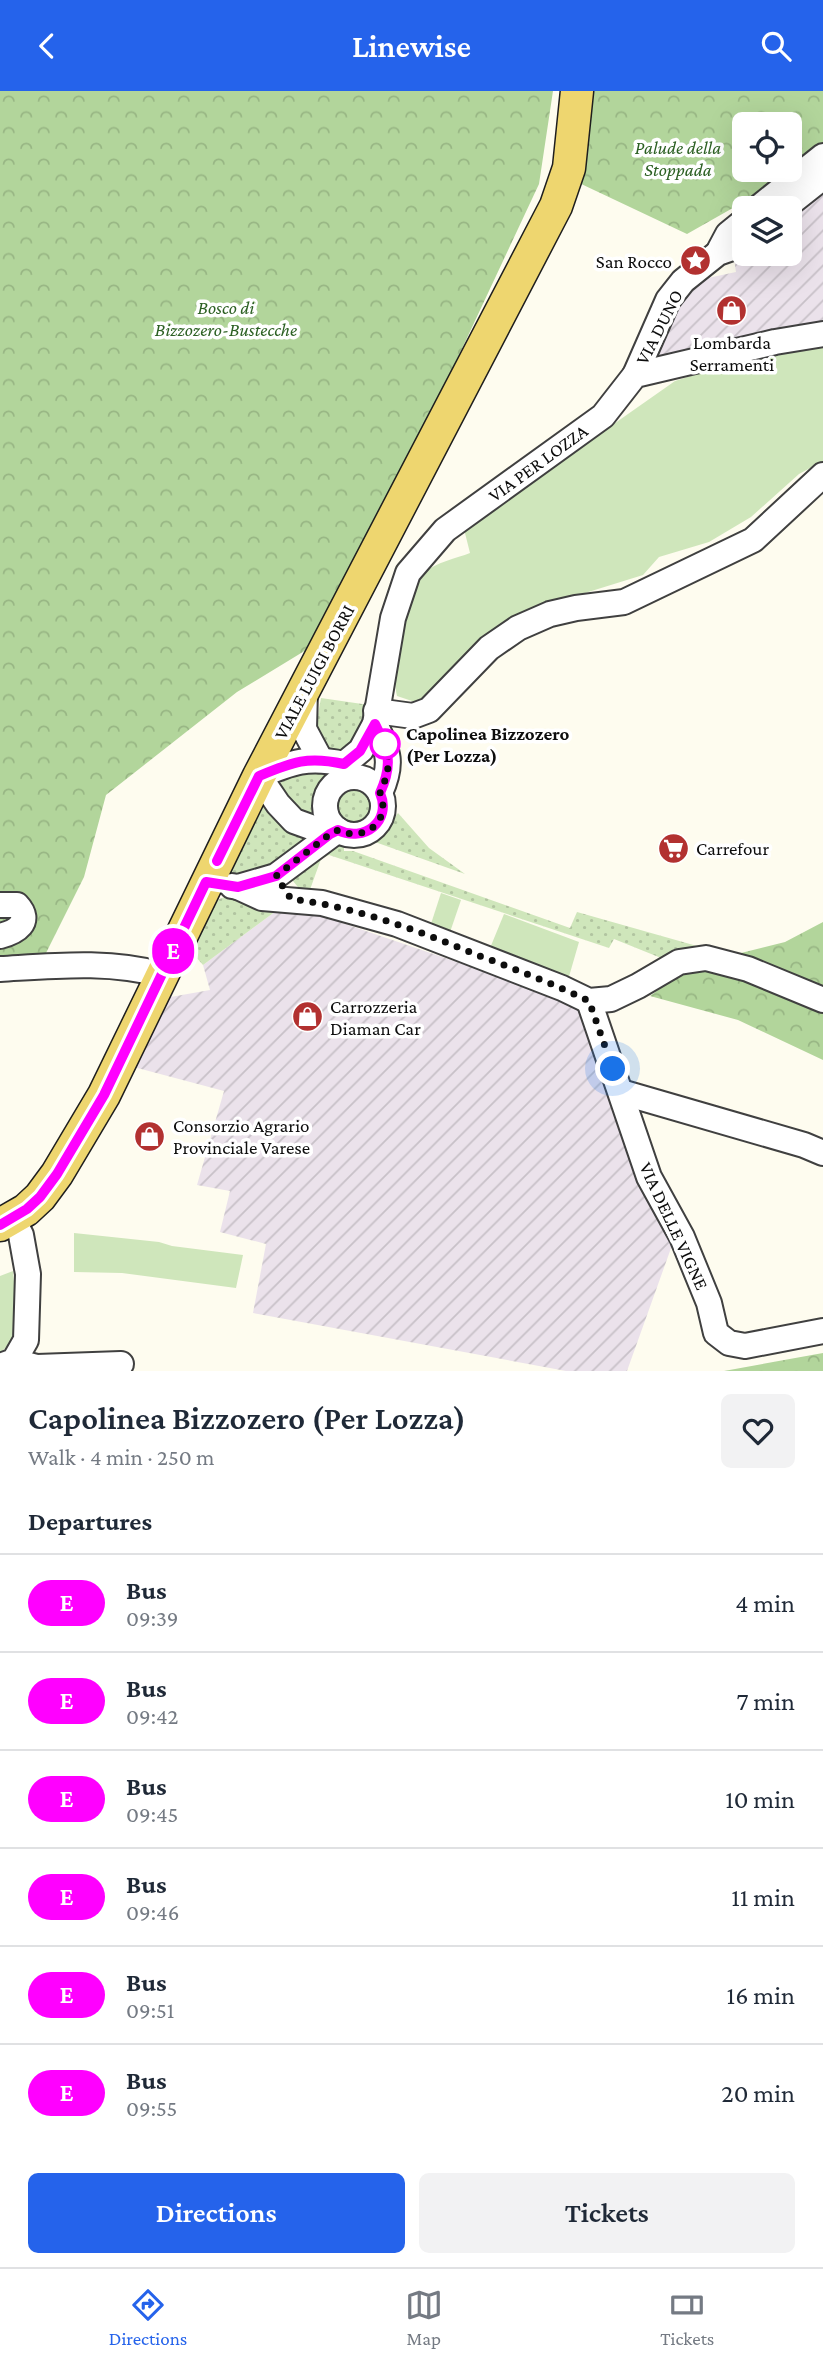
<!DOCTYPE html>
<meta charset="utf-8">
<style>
body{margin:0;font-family:"Crimson Pro",serif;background:#f2f2f3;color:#1f2937;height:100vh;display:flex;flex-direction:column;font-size:26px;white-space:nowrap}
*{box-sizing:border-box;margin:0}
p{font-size:23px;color:#747a83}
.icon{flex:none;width:38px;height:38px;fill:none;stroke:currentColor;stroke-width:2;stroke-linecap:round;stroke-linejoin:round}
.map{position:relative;height:1280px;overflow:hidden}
.side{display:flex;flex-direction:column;background:#fff;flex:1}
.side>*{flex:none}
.badge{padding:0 14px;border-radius:23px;font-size:24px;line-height:46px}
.controls{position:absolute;left:732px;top:21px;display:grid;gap:14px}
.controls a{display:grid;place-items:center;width:70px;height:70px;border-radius:10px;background:#fff;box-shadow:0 7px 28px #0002;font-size:35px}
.you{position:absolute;width:35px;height:35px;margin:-18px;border:5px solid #fff;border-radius:50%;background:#1a73e8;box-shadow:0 0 0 10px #1a73e833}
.map>.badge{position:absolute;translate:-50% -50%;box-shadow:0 0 0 4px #fff}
h2{padding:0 28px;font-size:26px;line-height:63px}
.round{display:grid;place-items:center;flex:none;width:74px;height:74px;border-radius:10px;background:#f2f2f3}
.head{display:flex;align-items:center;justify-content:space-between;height:119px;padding:0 28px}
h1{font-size:33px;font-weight:600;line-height:52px}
.cta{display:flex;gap:14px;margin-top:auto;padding:14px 28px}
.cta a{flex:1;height:80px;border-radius:10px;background:#2563eb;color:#fff;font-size:28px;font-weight:600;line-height:80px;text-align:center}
.cta a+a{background:#f2f2f3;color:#1f2937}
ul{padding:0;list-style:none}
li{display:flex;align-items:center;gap:21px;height:98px;padding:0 28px;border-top:2px solid #e0e1e3}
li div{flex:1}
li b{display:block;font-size:26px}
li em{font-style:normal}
li .badge{min-width:77px;font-weight:700;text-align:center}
header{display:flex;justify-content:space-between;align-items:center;height:91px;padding:0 28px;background:#2563eb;color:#fff;font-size:32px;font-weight:600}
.tabs{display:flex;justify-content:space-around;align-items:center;height:98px;border-top:2px solid #e0e1e3;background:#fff;font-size:19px;color:#747a83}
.tabs a{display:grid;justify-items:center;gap:4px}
.tabs .selected{color:#2563eb}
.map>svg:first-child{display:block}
</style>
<header><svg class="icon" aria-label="back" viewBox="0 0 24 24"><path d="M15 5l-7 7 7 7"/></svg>Linewise<svg class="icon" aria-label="search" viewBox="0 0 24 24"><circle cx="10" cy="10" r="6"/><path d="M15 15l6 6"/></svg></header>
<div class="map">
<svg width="823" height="1280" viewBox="0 0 823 1280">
<defs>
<pattern id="industrial-furrows" width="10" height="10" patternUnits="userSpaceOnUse" patternTransform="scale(1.75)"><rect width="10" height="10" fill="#ebe2eb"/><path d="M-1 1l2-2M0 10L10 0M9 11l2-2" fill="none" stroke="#c8c1c8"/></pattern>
<pattern id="grass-dots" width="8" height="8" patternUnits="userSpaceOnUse" patternTransform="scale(1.75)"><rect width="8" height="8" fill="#cfe6bb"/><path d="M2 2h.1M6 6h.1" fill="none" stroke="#b1c4a0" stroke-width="1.8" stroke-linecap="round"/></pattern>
<pattern id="forest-crowns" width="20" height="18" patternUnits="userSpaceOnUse" patternTransform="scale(1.75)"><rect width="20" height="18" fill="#b2d59b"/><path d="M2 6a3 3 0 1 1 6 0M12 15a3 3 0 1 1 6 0" fill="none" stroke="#98b684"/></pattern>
</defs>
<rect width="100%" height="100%" fill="#fefcef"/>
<!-- industrial -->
<g fill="url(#industrial-furrows)">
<path d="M 823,96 L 823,231 L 760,242 L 688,265 L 659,266 L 668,224 L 689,191 L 736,181 L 733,161 L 789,163 L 789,120 Z"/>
<path d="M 276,820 L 307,820 L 578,912 L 675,1146 L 627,1280 L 566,1280 L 253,1222 L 266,1153 L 220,1141 L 230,1100 L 197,1094 L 224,1000 L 130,975 L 165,907 L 210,899 L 203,874 Z"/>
</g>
<!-- grass -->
<g fill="url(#grass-dots)">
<path d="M 321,607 L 369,614 L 355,658 L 326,662 L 316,634 Z"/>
<path d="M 293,680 L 336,680 L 340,683 C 322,702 319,709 325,735 L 298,724 L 279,695 L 284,686 Z"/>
<circle cx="355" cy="715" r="22"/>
<path d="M 267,708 L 312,745 L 279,773 L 238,786 L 229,781 Z"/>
<path d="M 398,722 L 429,757 L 465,783 L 375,751 L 387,738 Z"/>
<path d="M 344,754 L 344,760 L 353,760 L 570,837 L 577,821 L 704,857 L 671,871 L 614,848 L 609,857 L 329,764 L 321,768 L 307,807 L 288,784 L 328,755 Z"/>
<path d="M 227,805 L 276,820 L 203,874 L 189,858 L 212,811 Z"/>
</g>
<!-- forest -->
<g fill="url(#forest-crowns)" fill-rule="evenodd">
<path d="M 0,0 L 553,0 L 539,93 L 351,495 L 311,556 L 237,601 L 106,704 L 84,786 L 44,866 L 0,871 Z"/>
<path d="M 589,0 L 823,0 L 823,56 L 761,101 L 687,143 L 577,91 ZM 744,33 L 789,33 L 789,79 L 744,79 Z"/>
<path d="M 823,831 L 823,969 L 738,929 L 650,905 L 683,881 L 733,864 L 785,851 Z"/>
<path d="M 823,1262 L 823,1280 L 724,1280 Z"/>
</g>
<!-- garden -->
<g fill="#cfe6bb">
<path d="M 823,253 L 823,370 L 799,383 L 751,426 L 709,451 L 659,466 L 643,484 L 540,516 L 418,612 L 397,605 C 390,578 404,500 425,481 C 435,472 457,467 470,462 L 464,438 L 675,290 L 734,271 Z"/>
<path d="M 441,802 L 461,809 L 448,847 L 429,839 Z"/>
<path d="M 504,823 L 579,851 L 568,889 L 488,862 Z"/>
<path d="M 74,1142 L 159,1151 L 172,1155 L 243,1164 L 236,1197 L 122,1182 L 74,1181 Z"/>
<path d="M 13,1180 C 15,1210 26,1241 0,1262 L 0,1185 Z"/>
</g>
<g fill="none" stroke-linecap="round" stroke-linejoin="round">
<defs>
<g id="minor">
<path d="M 758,117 L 823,65"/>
<path d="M 784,117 L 822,87"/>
<path d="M 720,158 L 728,143 L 744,130"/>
<path d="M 635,284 L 668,209 L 683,190 L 718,162 L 738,155 L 744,150"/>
<path d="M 305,600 L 304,638 L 320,668"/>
<path d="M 376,620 L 413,625 L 429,619 L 489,557 L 518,537 L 550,523 L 576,517 L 624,511 L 753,449 L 823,384"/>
<path d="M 375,633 C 389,661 393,673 380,702"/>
<path d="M 344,673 L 361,659 L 375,633 L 393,527 L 408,482 L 445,439 L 603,325 L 635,284 L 775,251 L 823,243"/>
<circle cx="354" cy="715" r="29"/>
<path d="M 330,743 L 294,730 L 278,713 L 259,685 C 292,671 308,665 344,673"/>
<path d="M 232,795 L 238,796 L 276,785 L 338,739"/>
<path d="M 238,796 L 262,807 L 322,812 L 397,833 L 562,897 L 589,910 L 611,908 L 638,895 L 679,871 L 706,867 L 748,878 L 823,909"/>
<path d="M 0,814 L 17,814 C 33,831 16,841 0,845"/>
<path d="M 0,878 C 53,875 110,869 162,884"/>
<path d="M 589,910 L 649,1086 L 682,1146 L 709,1212 L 716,1242 L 729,1252 L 745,1255 L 823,1240"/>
<path d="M 621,1001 L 804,1054 L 823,1062"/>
<path d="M 14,1270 L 37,1276 L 121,1273"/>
<path d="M 0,1275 L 14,1270 L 26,1249 L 28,1183 L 21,1144 L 13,1128"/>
</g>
<path id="major" d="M 0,1134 L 26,1119 L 40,1106 L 57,1083 L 104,1004 L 259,685 L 556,115 L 569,77 L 577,0"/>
</defs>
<!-- minor casing -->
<use href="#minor" stroke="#404040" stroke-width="28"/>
<!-- major casing -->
<use href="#major" stroke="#1e1e1e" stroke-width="35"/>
<!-- minor -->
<use href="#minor" stroke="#fff" stroke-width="24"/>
<!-- major -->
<use href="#major" stroke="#eed66f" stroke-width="32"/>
</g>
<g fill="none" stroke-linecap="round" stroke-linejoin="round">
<defs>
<path id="line" d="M 0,1134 L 27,1118 L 40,1106 L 57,1083 L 104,1004 L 206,791 L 238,796 L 276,785 L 330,743 L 338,739 C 364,752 392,730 380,702 C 393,673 389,661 375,633 L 360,660 L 344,673 C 307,665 293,671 259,685 L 217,770"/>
</defs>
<!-- line casing -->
<use href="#line" stroke="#fff" stroke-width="16"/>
<!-- line -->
<use href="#line" stroke="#f0f" stroke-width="10"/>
<!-- walk -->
<path stroke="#0d0d0d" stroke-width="7" stroke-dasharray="0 12.6" d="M 385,653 C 392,670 387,686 380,702 C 392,730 364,752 338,739 L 330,743 L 276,785 L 291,808 C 357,816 419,840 480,865 C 517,879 554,893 589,910 L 613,978"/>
</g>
<!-- icons -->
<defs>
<symbol id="sight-disc" viewBox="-11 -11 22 22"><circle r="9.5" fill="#b23130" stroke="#fff"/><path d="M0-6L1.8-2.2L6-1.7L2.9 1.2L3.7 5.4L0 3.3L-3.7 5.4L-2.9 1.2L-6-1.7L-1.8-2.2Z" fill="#fff"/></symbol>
<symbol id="shop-disc" viewBox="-11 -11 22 22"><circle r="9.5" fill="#b23130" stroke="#fff"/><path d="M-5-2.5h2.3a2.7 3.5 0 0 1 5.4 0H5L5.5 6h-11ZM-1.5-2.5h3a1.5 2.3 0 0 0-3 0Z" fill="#fff"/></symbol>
<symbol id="supermarket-disc" viewBox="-11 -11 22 22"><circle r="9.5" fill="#b23130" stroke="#fff"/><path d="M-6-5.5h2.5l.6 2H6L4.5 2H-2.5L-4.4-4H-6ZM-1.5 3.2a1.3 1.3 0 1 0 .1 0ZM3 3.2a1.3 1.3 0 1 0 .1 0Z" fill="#fff"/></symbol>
</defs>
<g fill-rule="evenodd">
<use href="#sight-disc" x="678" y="152" width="35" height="35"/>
<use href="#shop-disc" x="714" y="202" width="35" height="35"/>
<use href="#supermarket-disc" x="656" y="740" width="35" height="35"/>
<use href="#shop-disc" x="290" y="908" width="35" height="35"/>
<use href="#shop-disc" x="132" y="1028" width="35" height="35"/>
</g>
<!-- markers -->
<circle fill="#fff" stroke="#f0f" stroke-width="3.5" cx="385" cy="653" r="14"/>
<g text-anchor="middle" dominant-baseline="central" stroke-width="7" stroke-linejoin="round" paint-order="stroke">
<!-- park labels -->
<g font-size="19" font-style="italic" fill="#2c6023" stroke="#fff">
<text x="678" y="56">Palude della<tspan x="678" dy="22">Stoppada</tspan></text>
<text x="226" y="216">Bosco di<tspan x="226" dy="22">Bizzozero-Bustecche</tspan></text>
</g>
<!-- poi labels -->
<g font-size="19" fill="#0d0d0d" stroke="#fff" text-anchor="start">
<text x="672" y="170" text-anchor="end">San Rocco</text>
<text x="732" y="251" text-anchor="middle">Lombarda<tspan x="732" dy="22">Serramenti</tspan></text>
<text x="696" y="757">Carrefour</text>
<text x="330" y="915">Carrozzeria<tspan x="330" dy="22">Diaman Car</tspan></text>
<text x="173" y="1034">Consorzio Agrario<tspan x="173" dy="22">Provinciale Varese</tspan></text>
</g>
<!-- street labels -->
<g font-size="19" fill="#0d0d0d" stroke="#fff">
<text transform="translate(659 236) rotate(-63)">VIA DUNO</text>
<text transform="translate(538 372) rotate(-36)">VIA PER LOZZA</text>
<text transform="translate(314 581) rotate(-62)">VIALE LUIGI BORRI</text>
<text transform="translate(674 1135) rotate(65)">VIA DELLE VIGNE</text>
</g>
<!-- stop labels -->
<g font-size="19" font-weight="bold" fill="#0d0d0d" stroke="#fff" text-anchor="start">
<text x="406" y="642">Capolinea Bizzozero<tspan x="406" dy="22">(Per Lozza)</tspan></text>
</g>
</g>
</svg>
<div class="controls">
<a><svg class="icon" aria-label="locate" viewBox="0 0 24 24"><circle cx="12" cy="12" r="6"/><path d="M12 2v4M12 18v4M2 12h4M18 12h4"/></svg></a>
<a><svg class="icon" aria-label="layers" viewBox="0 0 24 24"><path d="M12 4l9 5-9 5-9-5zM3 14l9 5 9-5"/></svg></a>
</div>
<div class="you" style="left:613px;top:978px"></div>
<b class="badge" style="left:173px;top:860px;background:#f0f;color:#fff">E</b>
</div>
<section class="side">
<div class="head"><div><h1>Capolinea Bizzozero (Per Lozza)</h1><p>Walk · 4 min · 250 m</p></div><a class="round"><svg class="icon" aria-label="heart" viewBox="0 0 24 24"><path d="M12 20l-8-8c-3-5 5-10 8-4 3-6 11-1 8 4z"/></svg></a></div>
<h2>Departures</h2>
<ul>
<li><span class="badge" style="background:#f0f;color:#fff">E</span><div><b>Bus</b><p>09:39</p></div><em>4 min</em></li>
<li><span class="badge" style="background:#f0f;color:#fff">E</span><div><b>Bus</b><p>09:42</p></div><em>7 min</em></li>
<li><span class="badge" style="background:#f0f;color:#fff">E</span><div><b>Bus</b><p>09:45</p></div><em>10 min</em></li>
<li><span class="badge" style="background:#f0f;color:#fff">E</span><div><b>Bus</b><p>09:46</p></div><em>11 min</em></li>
<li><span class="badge" style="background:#f0f;color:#fff">E</span><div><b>Bus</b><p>09:51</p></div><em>16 min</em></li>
<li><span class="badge" style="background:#f0f;color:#fff">E</span><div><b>Bus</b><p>09:55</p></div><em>20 min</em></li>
</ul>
<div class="cta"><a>Directions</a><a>Tickets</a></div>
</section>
<nav class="tabs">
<a class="selected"><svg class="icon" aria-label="directions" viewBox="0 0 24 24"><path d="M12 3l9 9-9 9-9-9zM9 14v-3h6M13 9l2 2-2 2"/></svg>Directions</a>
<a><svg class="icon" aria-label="map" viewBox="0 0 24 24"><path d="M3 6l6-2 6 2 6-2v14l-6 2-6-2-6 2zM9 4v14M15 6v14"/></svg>Map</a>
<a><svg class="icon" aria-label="tickets" viewBox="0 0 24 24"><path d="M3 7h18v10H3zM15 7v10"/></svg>Tickets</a>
</nav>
